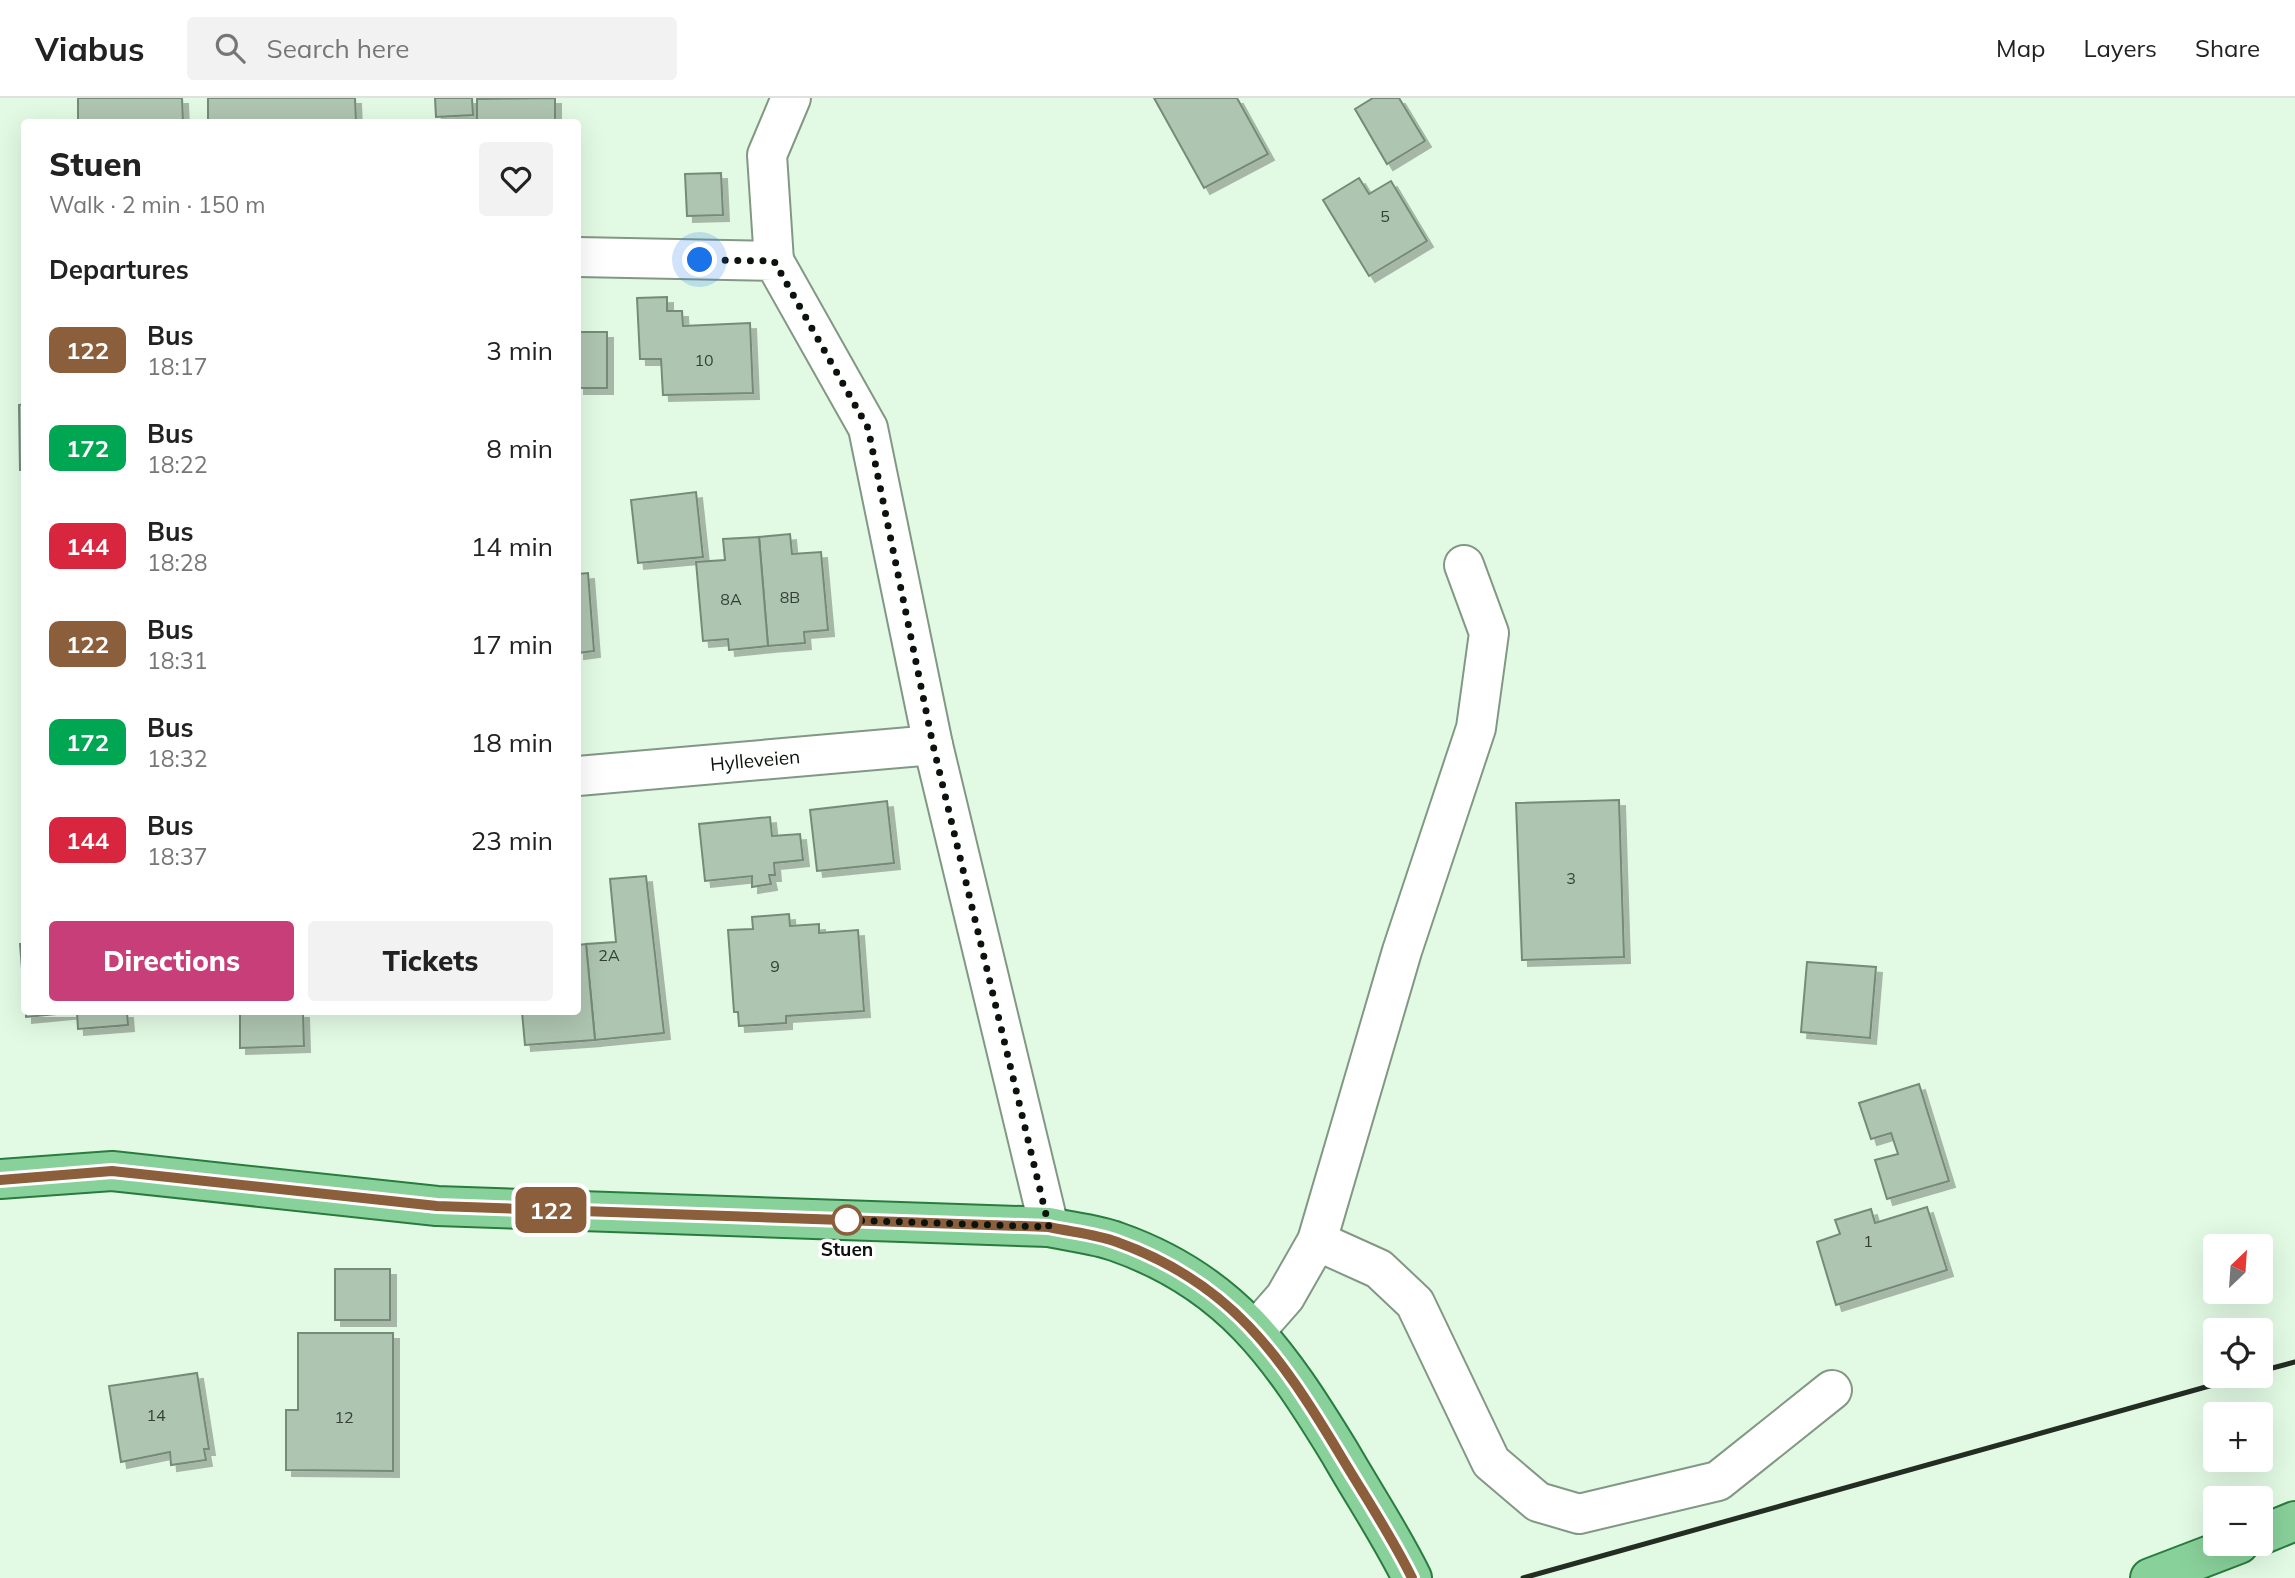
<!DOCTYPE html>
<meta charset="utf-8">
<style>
body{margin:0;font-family:Mulish,sans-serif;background:#f2f2f2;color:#222;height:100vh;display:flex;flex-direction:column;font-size:26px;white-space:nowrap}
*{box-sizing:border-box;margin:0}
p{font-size:23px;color:#767676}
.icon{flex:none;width:38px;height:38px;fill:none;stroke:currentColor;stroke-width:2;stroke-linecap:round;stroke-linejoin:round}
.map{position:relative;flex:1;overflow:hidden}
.panel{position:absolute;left:21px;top:21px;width:560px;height:896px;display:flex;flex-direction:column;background:#fff;border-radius:7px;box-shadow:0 7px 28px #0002}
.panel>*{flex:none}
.badge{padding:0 14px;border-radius:10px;font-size:24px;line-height:46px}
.needle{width:46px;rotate:25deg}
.tools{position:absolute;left:2203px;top:1136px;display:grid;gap:14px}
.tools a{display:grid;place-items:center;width:70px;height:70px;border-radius:7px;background:#fff;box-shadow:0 7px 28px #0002;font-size:35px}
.you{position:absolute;width:35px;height:35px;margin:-18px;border:5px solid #fff;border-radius:50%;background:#1a73e8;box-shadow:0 0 0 10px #1a73e833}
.map>.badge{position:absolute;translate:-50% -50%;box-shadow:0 0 0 4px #fff}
h2{padding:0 28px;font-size:26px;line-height:63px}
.round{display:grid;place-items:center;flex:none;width:74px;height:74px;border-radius:7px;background:#f2f2f2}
.summary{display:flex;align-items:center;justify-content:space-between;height:119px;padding:0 28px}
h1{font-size:33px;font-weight:800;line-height:52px}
.button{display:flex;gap:14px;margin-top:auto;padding:14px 28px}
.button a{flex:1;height:80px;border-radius:7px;background:#c73e78;color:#fff;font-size:28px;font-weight:800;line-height:80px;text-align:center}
.button a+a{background:#f2f2f2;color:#222}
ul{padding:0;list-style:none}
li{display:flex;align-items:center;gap:21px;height:98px;padding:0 28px}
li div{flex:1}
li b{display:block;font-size:26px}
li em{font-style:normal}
li .badge{min-width:77px;font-weight:700;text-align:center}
header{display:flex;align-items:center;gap:42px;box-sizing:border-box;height:98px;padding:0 35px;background:#fff;border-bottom:2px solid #e0e0e0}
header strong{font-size:33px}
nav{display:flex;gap:38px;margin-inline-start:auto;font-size:24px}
.search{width:490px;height:63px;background:#f2f2f2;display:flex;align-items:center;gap:18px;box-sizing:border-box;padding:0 24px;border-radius:7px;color:#767676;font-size:26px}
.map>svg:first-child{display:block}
</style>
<header>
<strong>Viabus</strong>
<div class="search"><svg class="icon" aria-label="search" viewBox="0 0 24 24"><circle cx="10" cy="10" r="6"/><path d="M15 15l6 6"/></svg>Search here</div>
<nav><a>Map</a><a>Layers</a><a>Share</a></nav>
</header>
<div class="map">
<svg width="2295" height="1480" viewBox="0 0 2295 1480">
<defs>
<filter id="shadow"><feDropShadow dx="6" dy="6" stdDeviation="0" flood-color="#0004"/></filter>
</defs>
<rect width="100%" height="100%" fill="#e2fae4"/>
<!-- building -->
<g fill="#aec5b1" stroke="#758b77" stroke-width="2" filter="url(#shadow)">
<path d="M 78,0 L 182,0 L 183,24 L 78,24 Z"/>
<path d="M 208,0 L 355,0 L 356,24 L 208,24 Z"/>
<path d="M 435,0 L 472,0 L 473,17 L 436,19 Z"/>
<path d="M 555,0 L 555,24 L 477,24 L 477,1 Z"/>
<path d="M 1154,0 L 1237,0 L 1268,56 L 1204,90 Z"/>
<path d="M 1373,0 L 1399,0 L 1425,43 L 1387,66 L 1355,11 Z"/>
<path d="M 721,75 L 723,117 L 687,118 L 685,76 Z"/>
<path d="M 1359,80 L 1369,96 L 1391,83 L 1427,143 L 1369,178 L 1323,102 Z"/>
<path d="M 667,199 L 667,213 L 682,213 L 683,228 L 750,225 L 753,295 L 663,297 L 661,261 L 640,261 L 637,200 Z"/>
<rect x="578" y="234" width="29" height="56"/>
<path d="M 24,306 L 24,372 L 20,372 L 19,307 Z"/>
<path d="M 696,394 L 703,459 L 638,465 L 631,402 Z"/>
<path d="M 790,436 L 792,456 L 821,454 L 828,532 L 804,534 L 805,545 L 768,548 L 759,439 Z"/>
<path d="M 759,439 L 768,548 L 729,552 L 728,541 L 703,543 L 696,464 L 725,462 L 723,441 Z"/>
<path d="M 588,475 L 594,553 L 578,555 L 578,476 Z"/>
<path d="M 1619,702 L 1624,859 L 1522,862 L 1516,705 Z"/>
<path d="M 887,703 L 894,765 L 817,773 L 810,712 Z"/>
<path d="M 770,719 L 772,738 L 800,736 L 803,762 L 774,765 L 775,777 L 769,777 L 771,786 L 752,789 L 752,778 L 705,783 L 699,726 Z"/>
<path d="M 646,778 L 664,935 L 595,942 L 586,846 L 616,844 L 610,781 Z"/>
<path d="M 789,816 L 790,828 L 819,826 L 819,835 L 858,832 L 864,913 L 786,918 L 786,925 L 739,928 L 738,914 L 734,914 L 728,832 L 753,831 L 752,819 Z"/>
<path d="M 20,846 L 24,846 L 24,896 Z"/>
<path d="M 586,846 L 595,942 L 525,947 L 522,914 L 578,914 L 578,847 Z"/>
<path d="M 1807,864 L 1876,869 L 1870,940 L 1801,934 Z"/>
<path d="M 26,914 L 127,914 L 128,927 L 78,931 L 77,914 L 26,919 Z"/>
<path d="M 240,914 L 303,914 L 304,948 L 240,950 Z"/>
<path d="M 1919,986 L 1949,1083 L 1887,1101 L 1875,1062 L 1898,1056 L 1891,1035 L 1871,1041 L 1859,1005 Z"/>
<path d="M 1927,1109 L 1947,1172 L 1836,1207 L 1817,1144 L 1840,1136 L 1835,1122 L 1871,1111 L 1875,1125 Z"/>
<rect x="335" y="1171" width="55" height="51"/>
<path d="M 298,1235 L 393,1235 L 393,1373 L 286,1372 L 286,1312 L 298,1312 Z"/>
<path d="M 197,1275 L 209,1351 L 204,1351 L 206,1362 L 171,1367 L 170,1354 L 121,1364 L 109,1288 Z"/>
</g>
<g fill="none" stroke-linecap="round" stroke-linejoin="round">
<defs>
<g id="minor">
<path d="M 578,159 L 774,163 L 868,330 L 933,647 L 1049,1129"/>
<path d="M 774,163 L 767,57 L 791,0"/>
<path d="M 578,678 L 933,647"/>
<path d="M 1317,1143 L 1379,1171 L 1415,1205 L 1491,1364 L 1538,1404 L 1579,1416 L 1718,1383 L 1832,1292"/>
<path d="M 1256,1232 L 1285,1199 L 1317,1143 L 1402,853 L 1476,630 L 1489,535 L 1464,467"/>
</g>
<g id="major">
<path d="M 0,1081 L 112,1073 L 437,1108 L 1049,1129 C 1071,1134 1096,1136 1117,1144 C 1231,1184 1280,1257 1340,1355 C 1364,1397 1391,1437 1412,1480"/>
<path d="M 2261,1437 L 2295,1423"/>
<path d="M 2150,1480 L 2239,1446"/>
</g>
</defs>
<!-- minor casing -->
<use href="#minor" stroke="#829884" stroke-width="42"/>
<!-- major casing -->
<use href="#major" stroke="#2a7b3e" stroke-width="42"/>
<!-- minor -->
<use href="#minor" stroke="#fff" stroke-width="38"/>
<!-- major -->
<use href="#major" stroke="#89d19b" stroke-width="38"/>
<!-- rail -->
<g stroke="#232d24" stroke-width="5">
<path d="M 2261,1273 L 2295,1264"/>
<path d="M 1523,1480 L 2245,1278"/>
</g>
</g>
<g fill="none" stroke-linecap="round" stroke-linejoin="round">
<defs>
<path id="line" d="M 0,1082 L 112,1073 L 437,1108 L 1049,1129 C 1071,1134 1096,1136 1117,1144 C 1231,1185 1280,1257 1339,1355 C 1364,1397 1391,1437 1412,1480"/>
</defs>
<!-- line casing -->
<use href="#line" stroke="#fff" stroke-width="16"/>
<!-- line -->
<use href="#line" stroke="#8b5e3c" stroke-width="10"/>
<!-- walk -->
<path stroke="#0b130c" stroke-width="7" stroke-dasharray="0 12.6" d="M 700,162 L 774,163 L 868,330 L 933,647 L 1049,1129 L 847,1122"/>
</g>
<!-- markers -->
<circle fill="#fff" stroke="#8b5e3c" stroke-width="3.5" cx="847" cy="1122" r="14"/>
<g text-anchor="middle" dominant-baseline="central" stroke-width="7" stroke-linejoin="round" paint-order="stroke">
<!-- number labels -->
<g font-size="16" fill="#344035">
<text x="1385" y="118">5</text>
<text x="704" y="262">10</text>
<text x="790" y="499">8B</text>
<text x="731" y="501">8A</text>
<text x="1571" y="780">3</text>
<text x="609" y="857">2A</text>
<text x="775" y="868">9</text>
<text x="1868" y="1143">1</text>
<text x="156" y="1317">14</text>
<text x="344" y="1319">12</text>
</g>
<!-- street labels -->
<g font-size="19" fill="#0b130c" stroke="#fff">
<text transform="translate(755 662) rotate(-5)">Hylleveien</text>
</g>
<!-- stop labels -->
<g font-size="19" font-weight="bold" fill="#0b130c" stroke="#fff">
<text x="847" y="1151">Stuen</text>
</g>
</g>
</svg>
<div class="tools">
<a><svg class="needle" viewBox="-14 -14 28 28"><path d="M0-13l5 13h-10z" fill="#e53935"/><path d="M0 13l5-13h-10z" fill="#767676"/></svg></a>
<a><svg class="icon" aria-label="locate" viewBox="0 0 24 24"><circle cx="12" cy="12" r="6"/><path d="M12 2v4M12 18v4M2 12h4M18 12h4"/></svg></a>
<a>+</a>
<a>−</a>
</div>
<div class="you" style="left:700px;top:162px"></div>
<b class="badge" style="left:551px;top:1112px;background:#8b5e3c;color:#fff">122</b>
<section class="panel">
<div class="summary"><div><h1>Stuen</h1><p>Walk · 2 min · 150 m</p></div><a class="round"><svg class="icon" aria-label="heart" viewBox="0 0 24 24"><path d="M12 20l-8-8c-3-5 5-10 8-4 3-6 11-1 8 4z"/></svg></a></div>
<h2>Departures</h2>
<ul>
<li><span class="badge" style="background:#8b5e3c;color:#fff">122</span><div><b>Bus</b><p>18:17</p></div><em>3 min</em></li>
<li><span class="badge" style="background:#00a651;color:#fff">172</span><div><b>Bus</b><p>18:22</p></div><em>8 min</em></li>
<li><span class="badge" style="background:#d7263d;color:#fff">144</span><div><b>Bus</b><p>18:28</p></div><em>14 min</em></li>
<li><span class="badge" style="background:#8b5e3c;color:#fff">122</span><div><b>Bus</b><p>18:31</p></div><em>17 min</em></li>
<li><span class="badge" style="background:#00a651;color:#fff">172</span><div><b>Bus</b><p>18:32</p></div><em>18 min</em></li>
<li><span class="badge" style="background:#d7263d;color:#fff">144</span><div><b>Bus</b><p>18:37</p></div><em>23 min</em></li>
</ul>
<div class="button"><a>Directions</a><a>Tickets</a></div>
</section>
</div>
